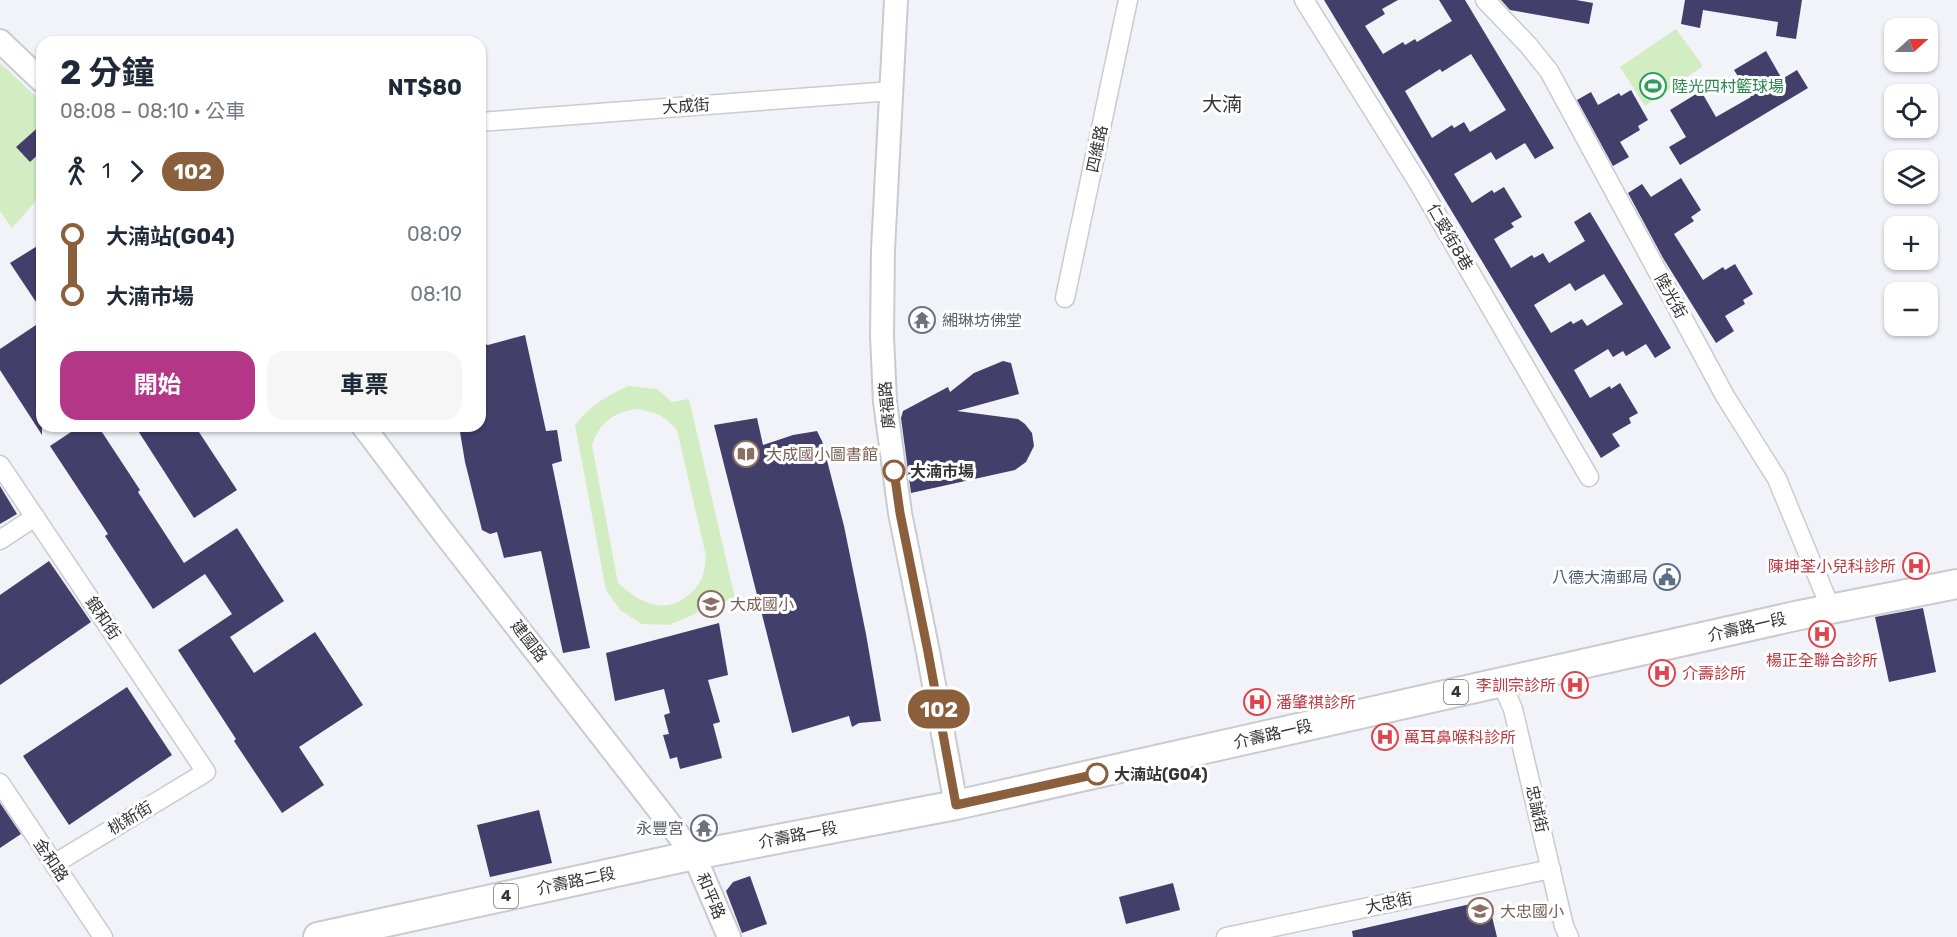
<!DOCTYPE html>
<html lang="zh-TW">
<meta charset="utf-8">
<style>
body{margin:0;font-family:Rubik,"Noto Sans TC",sans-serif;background:#f6f6f7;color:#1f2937;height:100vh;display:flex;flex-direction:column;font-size:22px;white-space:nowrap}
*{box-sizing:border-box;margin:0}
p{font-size:20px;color:#747a83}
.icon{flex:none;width:33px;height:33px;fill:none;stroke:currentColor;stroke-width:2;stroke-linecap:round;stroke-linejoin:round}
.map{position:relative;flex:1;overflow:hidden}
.panel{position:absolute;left:36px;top:36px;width:450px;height:396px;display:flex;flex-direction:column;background:#fff;border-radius:18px;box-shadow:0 2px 4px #0004}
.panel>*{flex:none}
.badge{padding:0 12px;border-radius:20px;font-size:21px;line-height:39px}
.needle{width:39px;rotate:69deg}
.fabs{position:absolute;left:1884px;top:18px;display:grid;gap:12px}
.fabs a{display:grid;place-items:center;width:54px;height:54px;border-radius:12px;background:#fff;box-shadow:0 2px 4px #0004;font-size:30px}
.map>.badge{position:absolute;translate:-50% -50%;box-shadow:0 0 0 3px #fff}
.legs{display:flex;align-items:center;gap:9px;height:66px;padding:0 24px;font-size:20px}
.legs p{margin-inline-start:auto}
.summary{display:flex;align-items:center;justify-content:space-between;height:102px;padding:0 24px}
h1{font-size:33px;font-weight:700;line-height:45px}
.primary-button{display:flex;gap:12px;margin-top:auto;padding:12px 24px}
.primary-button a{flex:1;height:69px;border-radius:18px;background:#b33687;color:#fff;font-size:24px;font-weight:700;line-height:69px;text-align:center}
.primary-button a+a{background:#f6f6f7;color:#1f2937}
ul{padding:0 24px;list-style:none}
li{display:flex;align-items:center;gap:21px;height:60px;font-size:22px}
li i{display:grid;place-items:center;width:9px;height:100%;margin:0 8px;background:currentColor}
li i::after{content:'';width:15px;height:15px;margin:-8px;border:4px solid;border-radius:50%;background:#fff}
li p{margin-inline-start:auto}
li:first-child i{background:linear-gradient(#0000 50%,currentColor 0)}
li:last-child i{background:linear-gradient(currentColor 50%,#0000 0)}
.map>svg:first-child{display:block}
</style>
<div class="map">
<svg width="1957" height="937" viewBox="0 0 1957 937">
<rect width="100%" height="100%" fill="#f2f2f9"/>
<!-- green -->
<g fill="#d3edc2" fill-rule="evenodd">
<path d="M 1676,29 L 1703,66 L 1645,106 L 1620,67 Z"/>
<path d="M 0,63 L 42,102 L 42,194 L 12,228 L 0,211 Z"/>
<path d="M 628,386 L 657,389 L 672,402 L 689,399 L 735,598 L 716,604 L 713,594 L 695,614 L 669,625 L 642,624 L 620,610 L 606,590 L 575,425 C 591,405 605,397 628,386 ZM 636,409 C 656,412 664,415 677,430 L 706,556 C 705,562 705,569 703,575 C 700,584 694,591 686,597 C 662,615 638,601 618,583 L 592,445 C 600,422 613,413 636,409 Z"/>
</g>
<!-- building -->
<g fill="#423f6a" fill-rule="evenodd">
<path d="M 1324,0 L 1398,0 L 1382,9 L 1385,14 L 1365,26 L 1383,54 L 1403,42 L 1405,45 L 1415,39 L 1417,42 L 1452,21 L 1439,0 L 1465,0 L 1554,148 L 1535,159 L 1525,143 L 1496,160 L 1491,152 L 1454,174 L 1472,203 L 1492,190 L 1494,193 L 1504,187 L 1522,217 L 1511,223 L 1514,227 L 1494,239 L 1511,268 L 1532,255 L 1534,258 L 1543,253 L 1549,263 L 1585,241 L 1574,222 L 1590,212 L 1671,348 L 1655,358 L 1646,344 L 1626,356 L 1623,351 L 1613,357 L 1608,349 L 1574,370 L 1590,398 L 1610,386 L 1611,389 L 1620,383 L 1638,413 L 1629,418 L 1631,423 L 1612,434 L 1620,446 L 1601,458 ZM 1471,54 L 1506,110 L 1470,132 L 1464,122 L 1454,128 L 1452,125 L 1432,138 L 1405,91 L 1440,69 L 1442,72 ZM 1604,274 L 1623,304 L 1587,326 L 1582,319 L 1573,324 L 1571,321 L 1551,333 L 1534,305 L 1570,283 L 1575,291 Z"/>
<path d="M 1501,0 L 1576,0 L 1593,3 L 1589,24 L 1510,10 Z"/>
<path d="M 1685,0 L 1802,0 L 1796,39 L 1776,36 L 1778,22 L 1703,10 L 1700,28 L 1681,24 Z"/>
<path d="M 1766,51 L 1782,79 L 1797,70 L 1808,88 L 1680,165 L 1669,147 L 1686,137 L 1670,110 L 1701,91 L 1716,117 L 1751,97 L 1734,70 Z"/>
<path d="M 1631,90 L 1648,120 L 1638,126 L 1640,130 L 1620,142 L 1629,157 L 1613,166 L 1577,100 L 1591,92 L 1598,105 L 1619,93 L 1621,96 Z"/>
<path d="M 42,124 L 42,151 L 30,162 L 16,147 Z"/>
<path d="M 1681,178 L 1701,210 L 1691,217 L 1694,221 L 1674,234 L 1703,280 L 1723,267 L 1725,270 L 1735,264 L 1753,294 L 1743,300 L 1745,304 L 1725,316 L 1734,331 L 1716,343 L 1663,258 L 1628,193 L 1642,184 L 1651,197 Z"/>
<path d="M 42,243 L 42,311 L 10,263 Z"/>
<path d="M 42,321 L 42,435 L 0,370 L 0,349 Z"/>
<path d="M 525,335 L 546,431 L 557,430 L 562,461 L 552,464 L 590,648 L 563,653 L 541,551 L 504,558 L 497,532 L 490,534 L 482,530 L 465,462 L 459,426 L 480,426 L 480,343 L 488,345 Z"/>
<path d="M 1003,361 L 1011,363 L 1019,394 L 957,411 L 1018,419 L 1025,424 L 1032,433 L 1034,446 L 1026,462 L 1015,470 L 911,493 L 901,418 L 903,411 L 948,387 L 950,392 L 974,373 Z"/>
<path d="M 757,418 L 763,445 L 793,435 L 817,431 L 822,441 L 844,526 L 866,634 L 881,721 L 859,723 L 852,727 L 849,716 L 792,733 L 714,425 Z"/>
<path d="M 80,426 L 98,426 L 140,490 L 138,492 L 184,563 L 237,528 L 284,601 L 230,637 L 254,673 L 315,632 L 363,705 L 299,747 L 324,785 L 282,813 L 234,741 L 236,739 L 178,650 L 232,614 L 205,574 L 153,609 L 105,536 L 108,534 L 50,446 Z"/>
<path d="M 135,426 L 195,426 L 237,490 L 194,518 Z"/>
<path d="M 0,486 L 17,514 L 0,524 Z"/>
<path d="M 49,561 L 91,622 L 0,685 L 0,595 Z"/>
<path d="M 1923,608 L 1936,672 L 1889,682 L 1875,617 Z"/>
<path d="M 719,623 L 728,675 L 708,680 L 720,722 L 713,724 L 722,758 L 680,769 L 677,757 L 670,759 L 663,735 L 669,734 L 664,715 L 670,713 L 664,689 L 615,701 L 606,653 Z"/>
<path d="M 127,687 L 172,755 L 69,825 L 23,756 Z"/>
<path d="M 0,803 L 21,834 L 0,848 Z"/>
<path d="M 539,810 L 552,863 L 490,877 L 477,825 Z"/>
<path d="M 750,876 L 767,924 L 742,933 L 726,891 L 733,882 Z"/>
<path d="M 1173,883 L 1180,910 L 1126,924 L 1119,897 Z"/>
<path d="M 1488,900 L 1497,937 L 1353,937 L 1352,931 Z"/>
</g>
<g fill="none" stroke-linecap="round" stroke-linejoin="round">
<defs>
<g id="minor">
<path d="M 1304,0 L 1419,184 L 1589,477"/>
<path d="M 1485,0 L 1528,45 L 1549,71 L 1725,396 L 1777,479 L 1831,609"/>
<path d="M 480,122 L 892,91"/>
<path d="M 1065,298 L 1128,0"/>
<path d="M 0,465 L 206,772 L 54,864"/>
<path d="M 0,540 L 35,517"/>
<path d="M 1501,682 L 1513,709 L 1564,926 L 1569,937"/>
<path d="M 0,783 L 103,937"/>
<path d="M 1226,937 L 1551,869"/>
</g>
<g id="tertiary">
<path d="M 896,0 L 883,250 L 882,336 L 885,402 L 900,513 L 928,652 L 956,805"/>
<path d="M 0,41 L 42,81"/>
<path d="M 363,426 L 440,528 L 694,855 L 729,937"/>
</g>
<path id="primary" d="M 318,937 L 694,855 L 956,805 L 1800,615 L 1957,584"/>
</defs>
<!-- minor casing -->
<use href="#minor" stroke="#cacad0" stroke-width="21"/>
<!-- tertiary casing -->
<use href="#tertiary" stroke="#cacad0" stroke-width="26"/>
<!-- primary casing -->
<use href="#primary" stroke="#cacad0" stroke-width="32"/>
<!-- minor -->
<use href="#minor" stroke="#fff" stroke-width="18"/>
<!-- tertiary -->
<use href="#tertiary" stroke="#fff" stroke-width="22"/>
<!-- primary -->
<use href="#primary" stroke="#fff" stroke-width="28"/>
</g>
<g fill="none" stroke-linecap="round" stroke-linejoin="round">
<defs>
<path id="line-1" d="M 894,471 L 900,513 L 928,652 L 956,805 L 1097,774"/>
</defs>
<!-- line-1 casing -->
<use href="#line-1" stroke="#fff" stroke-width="14"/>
<!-- line-1 -->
<use href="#line-1" stroke="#8b5e3c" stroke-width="9"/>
</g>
<!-- icons -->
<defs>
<symbol id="stadium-ring" viewBox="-11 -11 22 22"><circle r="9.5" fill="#fff" stroke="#2e9e5b" stroke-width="1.5"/><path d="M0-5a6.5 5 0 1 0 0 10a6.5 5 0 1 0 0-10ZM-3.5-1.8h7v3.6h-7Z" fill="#2e9e5b"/></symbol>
<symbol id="temple-ring" viewBox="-11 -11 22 22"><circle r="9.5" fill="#fff" stroke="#6b7280" stroke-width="1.5"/><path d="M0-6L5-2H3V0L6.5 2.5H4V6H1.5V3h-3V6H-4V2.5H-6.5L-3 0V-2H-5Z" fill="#6b7280"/></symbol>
<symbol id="library-ring" viewBox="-11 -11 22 22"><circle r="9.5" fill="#fff" stroke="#8d6e63" stroke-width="1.5"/><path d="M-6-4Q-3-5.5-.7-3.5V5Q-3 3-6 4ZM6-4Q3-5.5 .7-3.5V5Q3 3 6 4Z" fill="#8d6e63"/></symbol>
<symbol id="hospital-ring" viewBox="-11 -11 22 22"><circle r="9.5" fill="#fff" stroke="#e0444e" stroke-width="1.5"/><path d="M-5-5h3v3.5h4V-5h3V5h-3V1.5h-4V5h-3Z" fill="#e0444e"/></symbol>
<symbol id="civic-ring" viewBox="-11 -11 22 22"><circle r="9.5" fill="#fff" stroke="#5c6f8a" stroke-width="1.5"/><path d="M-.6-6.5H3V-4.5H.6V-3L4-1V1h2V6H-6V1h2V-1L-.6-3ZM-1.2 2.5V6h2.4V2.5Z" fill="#5c6f8a"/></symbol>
<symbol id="school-ring" viewBox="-11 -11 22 22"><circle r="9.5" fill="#fff" stroke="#8d6e63" stroke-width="1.5"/><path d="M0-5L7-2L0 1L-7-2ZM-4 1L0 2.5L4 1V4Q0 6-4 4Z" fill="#8d6e63"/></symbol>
</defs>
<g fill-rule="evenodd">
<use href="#stadium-ring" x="1638" y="71" width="30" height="30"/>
<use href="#temple-ring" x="907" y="305" width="30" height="30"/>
<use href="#library-ring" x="731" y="439" width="30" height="30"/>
<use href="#hospital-ring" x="1901" y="551" width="30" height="30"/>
<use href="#civic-ring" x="1652" y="562" width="30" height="30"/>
<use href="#school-ring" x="696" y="589" width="30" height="30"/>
<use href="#hospital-ring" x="1807" y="619" width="30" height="30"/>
<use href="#hospital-ring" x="1647" y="658" width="30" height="30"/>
<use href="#hospital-ring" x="1560" y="670" width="30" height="30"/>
<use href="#hospital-ring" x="1242" y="687" width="30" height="30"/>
<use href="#hospital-ring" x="1370" y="722" width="30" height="30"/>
<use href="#temple-ring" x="689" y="813" width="30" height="30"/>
<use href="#school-ring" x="1465" y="896" width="30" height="30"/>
</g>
<!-- markers -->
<g fill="#fff" stroke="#8b5e3c" stroke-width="3">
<circle cx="894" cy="471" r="10"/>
<circle cx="1097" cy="774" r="10"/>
</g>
<g text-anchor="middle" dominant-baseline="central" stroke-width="6" stroke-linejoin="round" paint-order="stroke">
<!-- shield labels -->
<g fill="#fff" stroke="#727273" stroke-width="1.5">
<rect x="1444" y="680" width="24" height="24" rx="4.5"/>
<rect x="494" y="884" width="24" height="24" rx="4.5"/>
</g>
<g font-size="15" font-weight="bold" fill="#353537">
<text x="1456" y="692">4</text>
<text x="506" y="896">4</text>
</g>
<!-- leisure labels -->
<g font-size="16" fill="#27864d" stroke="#fff" text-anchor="start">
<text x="1672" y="86">陸光四村籃球場</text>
</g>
<!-- street labels -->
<g font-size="16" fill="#353537" stroke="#fff">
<text transform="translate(686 106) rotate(-4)">大成街</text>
<text transform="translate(1097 149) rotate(-78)">四維路</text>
<text transform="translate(1450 237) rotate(60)">仁愛街8巷</text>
<text transform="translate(1671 296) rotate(61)">陸光街</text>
<text transform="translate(887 405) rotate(-95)">廣福路</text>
<text transform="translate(103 618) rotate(56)">銀和街</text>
<text transform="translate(1747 627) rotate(-13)">介壽路一段</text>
<text transform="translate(529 641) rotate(52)">建國路</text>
<text transform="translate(1273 734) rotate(-13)">介壽路一段</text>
<text transform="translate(1537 809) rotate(77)">忠誠街</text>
<text transform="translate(130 818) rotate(-31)">桃新街</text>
<text transform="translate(798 835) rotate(-11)">介壽路一段</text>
<text transform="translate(51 860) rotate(56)">金和路</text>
<text transform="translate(576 881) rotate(-12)">介壽路二段</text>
<text transform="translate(711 896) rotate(67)">和平路</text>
<text transform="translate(1389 903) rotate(-12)">大忠街</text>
</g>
<!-- worship labels -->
<g font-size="16" fill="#5b616d" stroke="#fff" text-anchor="start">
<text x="942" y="320">緗琳坊佛堂</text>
<text x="684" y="828" text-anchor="end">永豐宮</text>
</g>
<!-- education labels -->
<g font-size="16" fill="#785e54" stroke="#fff" text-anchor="start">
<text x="766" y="454">大成國小圖書館</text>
<text x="730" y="604">大成國小</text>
<text x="1500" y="911">大忠國小</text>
</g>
<!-- stop labels -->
<g font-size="16" font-weight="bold" fill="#353537" stroke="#fff" text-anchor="start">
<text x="910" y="471">大湳市場</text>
<text x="1114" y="774">大湳站(G04)</text>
</g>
<!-- health labels -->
<g font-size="16" fill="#be3a42" stroke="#fff" text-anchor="start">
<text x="1896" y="566" text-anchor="end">陳坤荃小兒科診所</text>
<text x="1822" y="660" text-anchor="middle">楊正全聯合診所</text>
<text x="1682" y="673">介壽診所</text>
<text x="1556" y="685" text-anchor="end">李訓宗診所</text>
<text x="1276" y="702">潘肇祺診所</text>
<text x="1404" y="737">萬耳鼻喉科診所</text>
</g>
<!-- service labels -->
<g font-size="16" fill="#4e5e75" stroke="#fff" text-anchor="end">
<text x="1648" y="577">八德大湳郵局</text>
</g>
<!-- quarter labels -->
<g font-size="20" fill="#353537" stroke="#fff">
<text x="1222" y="104">大湳</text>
</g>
</g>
</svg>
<div class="fabs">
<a><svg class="needle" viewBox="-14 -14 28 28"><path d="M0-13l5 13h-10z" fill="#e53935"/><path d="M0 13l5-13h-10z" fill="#747a83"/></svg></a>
<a><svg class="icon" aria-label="locate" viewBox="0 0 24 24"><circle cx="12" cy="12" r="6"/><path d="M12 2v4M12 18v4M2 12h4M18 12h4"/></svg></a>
<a><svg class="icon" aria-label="layers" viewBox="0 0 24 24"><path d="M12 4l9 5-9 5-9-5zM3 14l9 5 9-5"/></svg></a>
<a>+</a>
<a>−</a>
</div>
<b class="badge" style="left:939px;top:709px;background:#8b5e3c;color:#fff">102</b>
<section class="panel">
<div class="summary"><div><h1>2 分鐘</h1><p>08:08 – 08:10 · 公車</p></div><b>NT$80</b></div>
<div class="legs"><svg class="icon" aria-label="walk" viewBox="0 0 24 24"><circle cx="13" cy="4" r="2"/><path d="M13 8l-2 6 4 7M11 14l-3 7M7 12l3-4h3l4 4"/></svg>1<svg class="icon" aria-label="forward" viewBox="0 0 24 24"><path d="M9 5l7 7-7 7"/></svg><b class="badge" style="background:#8b5e3c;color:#fff">102</b></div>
<ul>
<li><i style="color:#8b5e3c"></i><b>大湳站(G04)</b><p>08:09</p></li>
<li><i style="color:#8b5e3c"></i><b>大湳市場</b><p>08:10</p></li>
</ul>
<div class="primary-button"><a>開始</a><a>車票</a></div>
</section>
</div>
